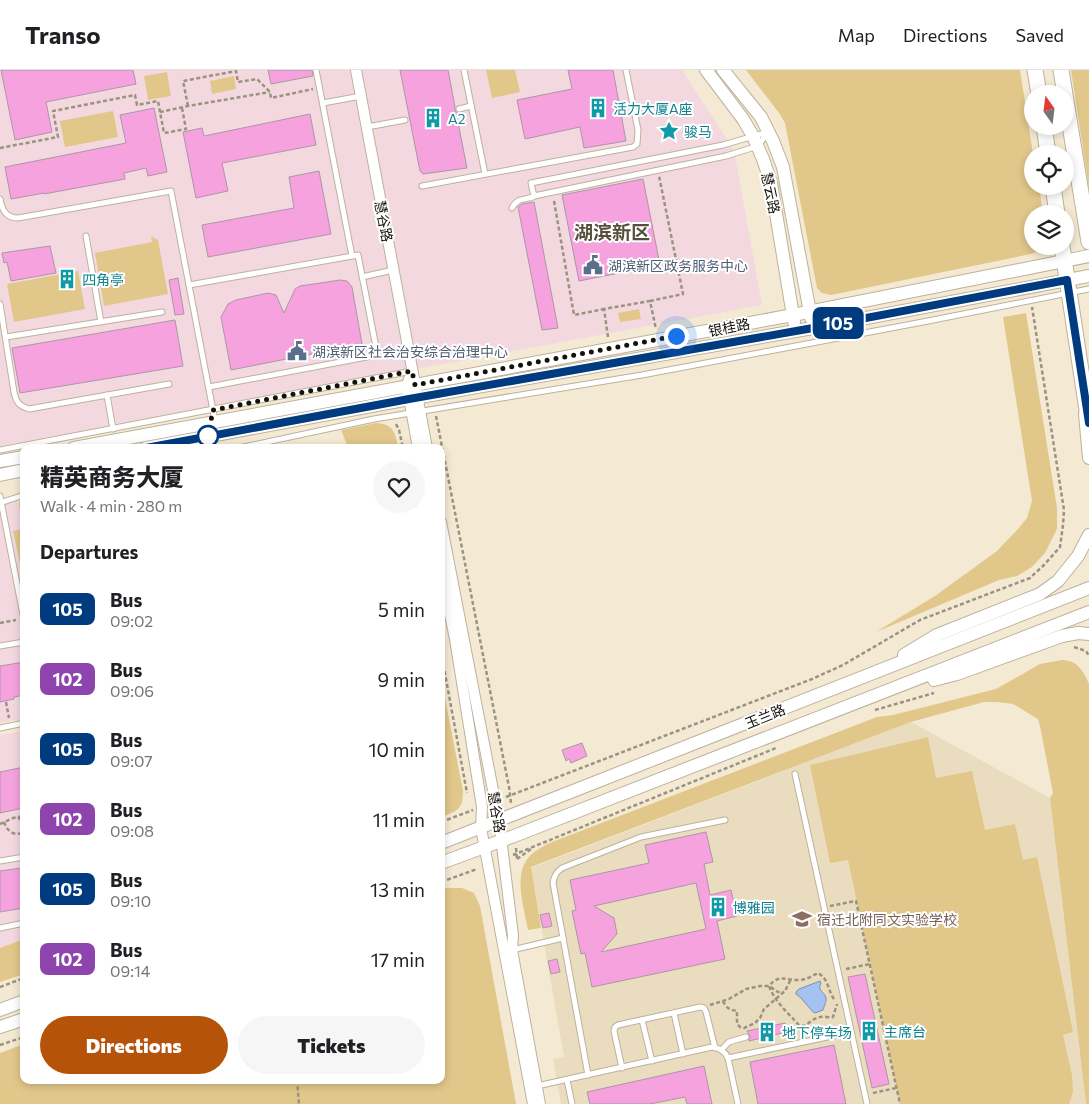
<!DOCTYPE html>
<meta charset="utf-8">
<style>
body{margin:0;font-family:Commissioner,"Noto Sans SC",sans-serif;background:#f6f6f6;color:#202124;height:100vh;display:flex;flex-direction:column;font-size:19px;white-space:nowrap}
*{box-sizing:border-box;margin:0}
p{font-size:16px;color:#757577}
.icon{flex:none;width:28px;height:28px;fill:none;stroke:currentColor;stroke-width:2;stroke-linecap:round;stroke-linejoin:round}
.map{position:relative;flex:1;overflow:hidden}
.panel{position:absolute;left:20px;top:374px;width:425px;height:640px;display:flex;flex-direction:column;background:#fff;border-radius:10px;box-shadow:0 2px 8px #0003}
.panel>*{flex:none}
.badge{padding:0 10px;border-radius:8px;font-size:18px;line-height:32px}
.needle{width:32px;rotate:346deg}
.tools{position:absolute;left:1024px;top:15px;display:grid;gap:10px}
.tools a{display:grid;place-items:center;width:50px;height:50px;border-radius:50%;background:#fff;box-shadow:0 2px 8px #0003;font-size:25px}
.you{position:absolute;width:25px;height:25px;margin:-12px;border:4px solid #fff;border-radius:50%;background:#1a73e8;box-shadow:0 0 0 8px #1a73e833}
.map>.badge{position:absolute;translate:-50% -50%;box-shadow:0 0 0 2px #fff}
h2{padding:0 20px;font-size:19px;line-height:45px}
.round{display:grid;place-items:center;flex:none;width:52px;height:52px;border-radius:26px;background:#f6f6f6}
.headline{display:flex;align-items:center;justify-content:space-between;height:85px;padding:0 20px}
h1{font-size:24px;font-weight:800;line-height:38px}
.cta{display:flex;gap:10px;margin-top:auto;padding:10px 20px}
.cta a{flex:1;height:58px;border-radius:30px;background:#b45309;color:#fff;font-size:20px;font-weight:800;line-height:58px;text-align:center}
.cta a+a{background:#f6f6f6;color:#202124}
ul{padding:0;list-style:none}
li{display:flex;align-items:center;gap:15px;height:70px;padding:0 20px}
li div{flex:1}
li b{display:block;font-size:19px}
li em{font-style:normal}
li .badge{min-width:55px;font-weight:700;text-align:center}
header{display:flex;align-items:center;gap:30px;box-sizing:border-box;height:70px;padding:0 25px;background:#fff;border-bottom:1px solid #e0e0e0}
header strong{font-size:24px}
nav{display:flex;gap:28px;margin-inline-start:auto;font-size:18px}
.map>svg:first-child{display:block}
</style>
<header>
<strong>Transo</strong>
<nav><a>Map</a><a>Directions</a><a>Saved</a></nav>
</header>
<div class="map">
<svg width="1089" height="1034" viewBox="0 0 1089 1034">
<rect width="100%" height="100%" fill="#f4ead3"/>
<!-- commercial -->
<g fill="#f3d9df">
<path d="M 0,0 L 682,0 L 734,80 L 762,235 L 0,376 Z"/>
<path d="M 0,429 L 17,430 L 24,459 L 13,461 L 24,513 L 24,648 L 0,653 Z"/>
<path d="M 24,661 L 24,869 L 0,878 L 0,665 Z"/>
</g>
<!-- built -->
<path fill="#eaddbf" d="M 911,652 L 1050,728 L 1086,1034 L 561,1034 L 553,989 L 564,987 L 531,798 Z"/>
<!-- green -->
<g fill="#e1c78a">
<path d="M 486,0 L 515,0 L 520,22 L 492,28 Z"/>
<path d="M 746,0 L 1020,0 L 1033,84 L 1032,84 L 1032,116 L 1039,116 L 1043,144 L 1032,144 L 1032,176 L 1043,176 L 1039,181 L 1031,184 L 831,225 L 822,223 L 817,218 L 785,53 L 779,43 Z"/>
<path d="M 1071,0 L 1089,0 L 1089,118 Z"/>
<path d="M 167,2 L 171,26 L 148,30 L 144,6 Z"/>
<path d="M 234,6 L 236,19 L 212,24 L 210,11 Z"/>
<path d="M 113,41 L 118,67 L 65,77 L 60,51 Z"/>
<path d="M 151,166 L 158,170 L 168,224 L 104,236 L 95,183 L 152,172 Z"/>
<path d="M 78,201 L 85,239 L 14,252 L 7,214 Z"/>
<path d="M 639,239 L 641,249 L 620,252 L 618,243 Z"/>
<path d="M 1026,243 L 1057,438 L 1057,459 L 1045,483 L 1032,497 L 1017,506 L 999,510 L 876,562 L 935,526 L 997,481 L 1018,459 L 1027,448 L 1032,431 L 1003,247 Z"/>
<path d="M 376,353 C 393,354 395,362 398,377 L 348,377 L 341,360 Z"/>
<path d="M 24,427 L 24,513 L 13,461 L 23,459 L 19,435 C 19,431 20,429 24,427 Z"/>
<path d="M 1062,590 C 1065,590 1071,591 1074,593 C 1081,597 1086,607 1089,614 L 1089,1034 L 1086,1034 L 1050,728 L 1053,723 L 1040,656 L 1038,649 L 1013,634 L 997,632 L 984,632 L 911,652 L 531,797 L 541,858 L 528,860 C 524,837 511,801 533,783 C 537,780 542,777 547,774 L 877,647 L 893,645 L 996,619 L 1040,594 Z"/>
<path d="M 441,607 L 463,721 C 463,740 457,741 441,747 Z"/>
<path d="M 928,667 L 936,708 L 972,701 L 985,760 L 1015,754 L 1023,790 L 1037,787 L 1073,962 L 1063,965 L 1072,1005 L 1073,1022 L 1069,1034 L 900,1034 L 848,790 L 830,793 L 810,695 Z"/>
<path d="M 441,818 L 462,818 L 474,823 L 480,836 L 516,1034 L 0,1034 L 0,983 L 24,974 L 24,1010 L 441,1010 Z"/>
<path d="M 24,869 L 24,904 L 0,912 L 0,878 Z"/>
</g>
<!-- water -->
<path fill="#a5c3f2" stroke="#7a8eac" d="M 820,911 L 821,913 C 817,921 824,921 826,928 C 827,931 824,936 823,940 L 815,943 L 813,942 L 801,928 L 796,924 L 796,922 L 799,919 Z"/>
<!-- building -->
<g fill="#f5a2de" stroke="#ac96a5" fill-rule="evenodd">
<path d="M 1,0 L 133,0 L 136,14 L 46,32 L 52,62 L 15,70 Z"/>
<path d="M 268,0 L 312,0 L 313,6 L 271,14 Z"/>
<path d="M 400,0 L 448,0 L 455,37 L 455,40 L 456,42 L 467,98 L 423,104 L 420,101 Z"/>
<path d="M 568,0 L 613,0 L 626,71 L 584,78 L 580,57 L 525,69 L 517,30 L 572,19 Z"/>
<path d="M 154,38 L 167,102 L 148,106 L 146,98 L 124,103 L 125,109 L 44,124 L 44,123 L 11,129 L 5,97 L 126,73 L 120,45 Z"/>
<path d="M 310,44 L 316,75 L 222,93 L 228,121 L 196,128 L 183,62 L 202,58 L 204,66 Z"/>
<path d="M 319,101 L 331,164 L 208,187 L 202,155 L 294,138 L 289,107 Z"/>
<path d="M 643,109 L 660,195 L 579,211 L 562,125 Z"/>
<path d="M 534,132 L 558,258 L 542,260 L 518,137 L 522,134 Z"/>
<path d="M 50,176 L 56,203 L 11,211 L 7,192 L 4,193 L 2,183 Z"/>
<path d="M 178,208 L 184,244 L 175,245 L 169,210 Z"/>
<path d="M 340,210 L 347,211 L 352,217 L 362,274 L 231,300 L 221,247 L 228,234 L 236,230 L 268,223 L 276,225 L 284,243 L 295,219 L 300,216 Z"/>
<path d="M 175,250 L 183,296 L 20,323 L 12,278 Z"/>
<path d="M 24,592 L 24,625 L 14,627 L 14,629 L 0,632 L 0,596 Z"/>
<path d="M 582,673 L 587,686 L 571,693 L 569,689 L 566,691 L 562,680 Z"/>
<path d="M 24,697 L 24,738 L 0,743 L 0,702 Z"/>
<path d="M 706,762 L 713,792 L 704,794 L 710,825 L 731,820 L 737,846 L 717,851 L 725,889 L 592,917 L 585,883 L 581,884 L 572,841 L 576,840 L 570,810 L 649,793 L 645,775 ZM 696,813 L 706,859 L 601,882 L 617,864 L 614,848 L 594,836 Z"/>
<path d="M 21,798 L 24,815 L 24,838 L 0,842 L 0,801 Z"/>
<path d="M 549,843 L 552,856 L 543,858 L 540,845 Z"/>
<path d="M 557,889 L 560,902 L 551,904 L 548,891 Z"/>
<path d="M 865,904 L 889,1014 L 872,1018 L 848,907 Z"/>
<path d="M 785,953 L 787,962 L 749,971 L 750,966 L 747,961 Z"/>
<path d="M 834,975 L 846,1034 L 758,1034 L 750,992 Z"/>
<path d="M 704,996 L 712,1034 L 687,1034 L 685,1027 L 650,1034 L 590,1034 L 587,1022 Z"/>
</g>
<g fill="none" stroke-linecap="round" stroke-linejoin="round">
<defs>
<g id="service">
<path d="M 316,0 L 352,186"/>
<path d="M 464,0 L 485,104"/>
<path d="M 323,33 L 361,26"/>
<path d="M 459,39 L 471,36"/>
<path d="M 367,57 L 405,50"/>
<path d="M 422,116 L 633,77 L 637,74 L 638,60 L 626,0"/>
<path d="M 534,126 L 726,86 L 758,76 L 768,62"/>
<path d="M 0,129 C 2,140 6,148 18,148 L 171,121 L 215,351"/>
<path d="M 512,138 C 517,128 523,130 533,127 L 534,126 L 531,113 L 723,75 L 768,62"/>
<path d="M 86,166 L 101,252"/>
<path d="M 362,207 L 393,200"/>
<path d="M 189,215 L 358,185 L 376,277 L 372,286 L 209,317"/>
<path d="M 0,234 L 14,322 C 16,332 19,336 29,339 L 169,314"/>
<path d="M 6,267 L 162,242"/>
<path d="M 107,325 L 113,359"/>
<path d="M 239,378 L 374,349 L 642,305 L 928,251 L 1089,219"/>
<path d="M 0,380 L 412,301"/>
<path d="M 0,426 L 24,550"/>
<path d="M 0,433 L 24,425"/>
<path d="M 0,576 L 24,572"/>
<path d="M 0,658 L 24,653"/>
<path d="M 795,704 L 867,1034"/>
<path d="M 0,791 L 24,787"/>
<path d="M 0,858 L 24,853"/>
<path d="M 512,880 L 563,868"/>
<path d="M 674,943 L 683,984"/>
<path d="M 642,950 L 652,991"/>
<path d="M 721,980 L 729,972 L 746,967"/>
<path d="M 728,988 L 851,962"/>
<path d="M 622,998 L 614,961 L 615,957 L 618,955 L 700,937 L 704,938 L 706,942 L 715,978"/>
<path d="M 588,1005 L 553,813 C 554,806 556,802 562,798 L 641,767 L 725,750"/>
<path d="M 567,1010 L 572,1034"/>
<path d="M 537,1016 L 712,977 C 720,978 725,981 728,988 L 738,1034"/>
</g>
<g id="minor">
<path d="M 356,0 L 427,378"/>
<path d="M 409,309 L 407,317 L 418,378"/>
<path d="M 441,452 L 499,751 L 513,865 L 512,880 L 540,1034"/>
<path d="M 441,500 L 455,569 L 482,737 L 481,758 L 533,1034"/>
</g>
<g id="tertiary">
<path d="M 706,0 L 743,49 L 753,66 L 763,89 L 771,113 L 794,252"/>
<path d="M 723,0 L 761,47 L 773,71 L 783,97 L 811,248"/>
<path d="M 1085,344 L 1089,388"/>
<path d="M 74,378 L 793,245 L 1089,186"/>
<path d="M 146,378 L 409,329 L 813,258 L 1089,206"/>
<path d="M 0,391 L 24,387"/>
<path d="M 0,405 L 24,400"/>
<path d="M 904,585 L 937,565 L 1040,524 L 1058,511 L 1078,486 L 1089,465"/>
<path d="M 934,610 L 957,604 L 1062,566 L 1078,563 L 1089,564"/>
<path d="M 441,773 L 1089,518"/>
<path d="M 441,793 L 514,766 L 1089,542"/>
<path d="M 0,940 L 24,931"/>
<path d="M 0,957 L 24,949"/>
</g>
<g id="primary">
<path d="M 1035,0 L 1039,24"/>
<path d="M 1061,0 L 1089,172"/>
<path d="M 1044,56 L 1048,84"/>
<path d="M 1053,116 L 1057,144"/>
<path d="M 1062,176 L 1089,353"/>
</g>
</defs>
<!-- service casing -->
<use href="#service" stroke="#bcb29c" stroke-width="7"/>
<!-- minor casing -->
<use href="#minor" stroke="#bcb29c" stroke-width="12"/>
<!-- tertiary casing -->
<use href="#tertiary" stroke="#bcb29c" stroke-width="14"/>
<!-- primary casing -->
<use href="#primary" stroke="#bcb29c" stroke-width="17"/>
<!-- path -->
<g stroke="#9b9382" stroke-width="2.5" stroke-dasharray="4 2.5" stroke-linecap="butt">
<path d="M 188,36 L 183,11 L 236,1 L 238,12 L 257,9 L 270,22 L 271,28 L 313,19"/>
<path d="M 182,38 L 186,59 L 164,63 L 160,42 L 188,36 L 270,22"/>
<path d="M 0,78 L 58,67 L 53,41 L 135,25 L 137,35 L 158,31 L 160,42"/>
<path d="M 554,131 L 574,245 L 604,239"/>
<path d="M 650,231 L 683,224 L 659,106"/>
<path d="M 608,267 L 604,239 L 650,231 L 656,259"/>
<path d="M 436,346 L 509,717 L 511,733"/>
<path d="M 396,354 L 399,360 L 403,378"/>
<path d="M 0,553 L 16,550"/>
<path d="M 1074,577 L 1086,581 L 1089,586"/>
<path d="M 441,582 L 467,723"/>
<path d="M 6,632 L 9,648"/>
<path d="M 875,640 L 934,623"/>
<path d="M 506,727 L 812,609 L 843,595 L 920,550 L 1030,508 L 1044,495 L 1060,477 L 1063,455 L 1064,440 L 1032,237"/>
<path d="M 18,747 L 24,753"/>
<path d="M 4,752 C 7,761 14,767 24,762"/>
<path d="M 441,752 L 473,740"/>
<path d="M 0,754 L 13,748 L 24,746"/>
<path d="M 516,778 L 517,789"/>
<path d="M 513,785 L 776,678"/>
<path d="M 517,789 L 531,779"/>
<path d="M 441,812 L 477,799"/>
<path d="M 830,836 L 856,831 L 900,1034"/>
<path d="M 846,899 L 870,894"/>
<path d="M 0,917 L 24,908"/>
<path d="M 834,929 C 828,921 829,909 818,903 C 812,906 806,910 799,910 C 786,911 780,903 769,916 C 775,932 788,943 799,955 L 804,956 C 809,953 814,948 820,947 C 824,946 829,948 833,947 L 837,934"/>
<path d="M 723,931 C 726,938 730,940 737,941 L 737,954 L 740,957 L 744,958 L 755,953 L 760,948 L 764,939 L 785,921 L 791,909"/>
<path d="M 710,935 L 729,929 L 746,919 L 760,916 L 769,916 L 778,922 L 783,922"/>
<path d="M 0,975 L 24,967"/>
<path d="M 297,1010 L 299,1034"/>
<path d="M 873,1023 L 896,1018"/>
</g>
<!-- service -->
<use href="#service" stroke="#fff" stroke-width="5"/>
<!-- minor -->
<use href="#minor" stroke="#fff" stroke-width="10"/>
<!-- tertiary -->
<use href="#tertiary" stroke="#fff" stroke-width="12"/>
<!-- primary -->
<use href="#primary" stroke="#fff" stroke-width="15"/>
</g>
<g fill="none" stroke-linecap="round" stroke-linejoin="round">
<defs>
<path id="line" d="M 146,378 L 409,329 L 813,258 L 1067,210 L 1089,353"/>
</defs>
<!-- line casing -->
<use href="#line" stroke="#fff" stroke-width="11"/>
<!-- line -->
<use href="#line" stroke="#003b80" stroke-width="8"/>
<!-- walk -->
<path stroke="#15120a" stroke-width="5" stroke-dasharray="0 9" d="M 208,366 L 213,340 L 412,301 L 415,315 L 676,266"/>
</g>
<!-- icons -->
<defs>
<symbol id="building-bare" viewBox="-9 -9 18 18"><path d="M-4-6H4V6H1V3H-1V6H-4ZM-2.5-4.3h1.7v1.8h-1.7ZM.8-4.3h1.7v1.8H.8ZM-2.5-1h1.7V.8h-1.7ZM.8-1h1.7V.8H.8Z" fill="#0f9aa8" stroke="#fff" stroke-width="2.5" paint-order="stroke"/></symbol>
<symbol id="sight-bare" viewBox="-9 -9 18 18"><path d="M0-6L1.8-2.2L6-1.7L2.9 1.2L3.7 5.4L0 3.3L-3.7 5.4L-2.9 1.2L-6-1.7L-1.8-2.2Z" fill="#0f9aa8" stroke="#fff" stroke-width="2.5" paint-order="stroke"/></symbol>
<symbol id="civic-bare" viewBox="-9 -9 18 18"><path d="M-.6-6.5H3V-4.5H.6V-3L4-1V1h2V6H-6V1h2V-1L-.6-3ZM-1.2 2.5V6h2.4V2.5Z" fill="#5c6f8a" stroke="#fff" stroke-width="2.5" paint-order="stroke"/></symbol>
<symbol id="school-bare" viewBox="-9 -9 18 18"><path d="M0-5L7-2L0 1L-7-2ZM-4 1L0 2.5L4 1V4Q0 6-4 4Z" fill="#8d6e63" stroke="#fff" stroke-width="2.5" paint-order="stroke"/></symbol>
</defs>
<g fill-rule="evenodd">
<use href="#building-bare" x="584" y="24" width="28" height="28"/>
<use href="#building-bare" x="419" y="34" width="28" height="28"/>
<use href="#sight-bare" x="655" y="47" width="28" height="28"/>
<use href="#civic-bare" x="579" y="181" width="28" height="28"/>
<use href="#building-bare" x="53" y="195" width="28" height="28"/>
<use href="#civic-bare" x="283" y="267" width="28" height="28"/>
<use href="#building-bare" x="704" y="823" width="28" height="28"/>
<use href="#school-bare" x="788" y="835" width="28" height="28"/>
<use href="#building-bare" x="855" y="947" width="28" height="28"/>
<use href="#building-bare" x="753" y="948" width="28" height="28"/>
</g>
<!-- markers -->
<circle fill="#fff" stroke="#003b80" stroke-width="2.5" cx="208" cy="366" r="10"/>
<g text-anchor="middle" dominant-baseline="central" stroke-width="4" stroke-linejoin="round" paint-order="stroke">
<!-- culture labels -->
<g font-size="14" fill="#0d838f" stroke="#fff" text-anchor="start">
<text x="613" y="38">活力大厦A座</text>
<text x="448" y="48">A2</text>
<text x="684" y="61">骏马</text>
<text x="82" y="209">四角亭</text>
<text x="733" y="837">博雅园</text>
<text x="884" y="961">主席台</text>
<text x="782" y="962">地下停车场</text>
</g>
<!-- street labels -->
<g font-size="14" fill="#15120a" stroke="#fff">
<text transform="translate(771 123) rotate(78)">慧云路</text>
<text transform="translate(384 151) rotate(79)">慧谷路</text>
<text transform="translate(729 257) rotate(-11)">银桂路</text>
<text transform="translate(765 646) rotate(-22)">玉兰路</text>
<text transform="translate(497 742) rotate(80)">慧谷路</text>
</g>
<!-- service labels -->
<g font-size="14" fill="#4e5e75" stroke="#fff" text-anchor="start">
<text x="608" y="195">湖滨新区政务服务中心</text>
<text x="312" y="281">湖滨新区社会治安综合治理中心</text>
</g>
<!-- education labels -->
<g font-size="14" fill="#785e54" stroke="#fff" text-anchor="start">
<text x="817" y="849">宿迁北附同文实验学校</text>
</g>
<!-- district labels -->
<g font-size="19" font-weight="bold" fill="#564e3a" stroke="#fff">
<text x="612" y="161">湖滨新区</text>
</g>
</g>
</svg>
<div class="tools">
<a><svg class="needle" viewBox="-14 -14 28 28"><path d="M0-13l5 13h-10z" fill="#e53935"/><path d="M0 13l5-13h-10z" fill="#757577"/></svg></a>
<a><svg class="icon" aria-label="locate" viewBox="0 0 24 24"><circle cx="12" cy="12" r="6"/><path d="M12 2v4M12 18v4M2 12h4M18 12h4"/></svg></a>
<a><svg class="icon" aria-label="layers" viewBox="0 0 24 24"><path d="M12 4l9 5-9 5-9-5zM3 14l9 5 9-5"/></svg></a>
</div>
<div class="you" style="left:676px;top:266px"></div>
<b class="badge" style="left:838px;top:253px;background:#003b80;color:#fff">105</b>
<section class="panel">
<div class="headline"><div><h1>精英商务大厦</h1><p>Walk · 4 min · 280 m</p></div><a class="round"><svg class="icon" aria-label="heart" viewBox="0 0 24 24"><path d="M12 20l-8-8c-3-5 5-10 8-4 3-6 11-1 8 4z"/></svg></a></div>
<h2>Departures</h2>
<ul>
<li><span class="badge" style="background:#003b80;color:#fff">105</span><div><b>Bus</b><p>09:02</p></div><em>5 min</em></li>
<li><span class="badge" style="background:#8e44ad;color:#fff">102</span><div><b>Bus</b><p>09:06</p></div><em>9 min</em></li>
<li><span class="badge" style="background:#003b80;color:#fff">105</span><div><b>Bus</b><p>09:07</p></div><em>10 min</em></li>
<li><span class="badge" style="background:#8e44ad;color:#fff">102</span><div><b>Bus</b><p>09:08</p></div><em>11 min</em></li>
<li><span class="badge" style="background:#003b80;color:#fff">105</span><div><b>Bus</b><p>09:10</p></div><em>13 min</em></li>
<li><span class="badge" style="background:#8e44ad;color:#fff">102</span><div><b>Bus</b><p>09:14</p></div><em>17 min</em></li>
</ul>
<div class="cta"><a>Directions</a><a>Tickets</a></div>
</section>
</div>
